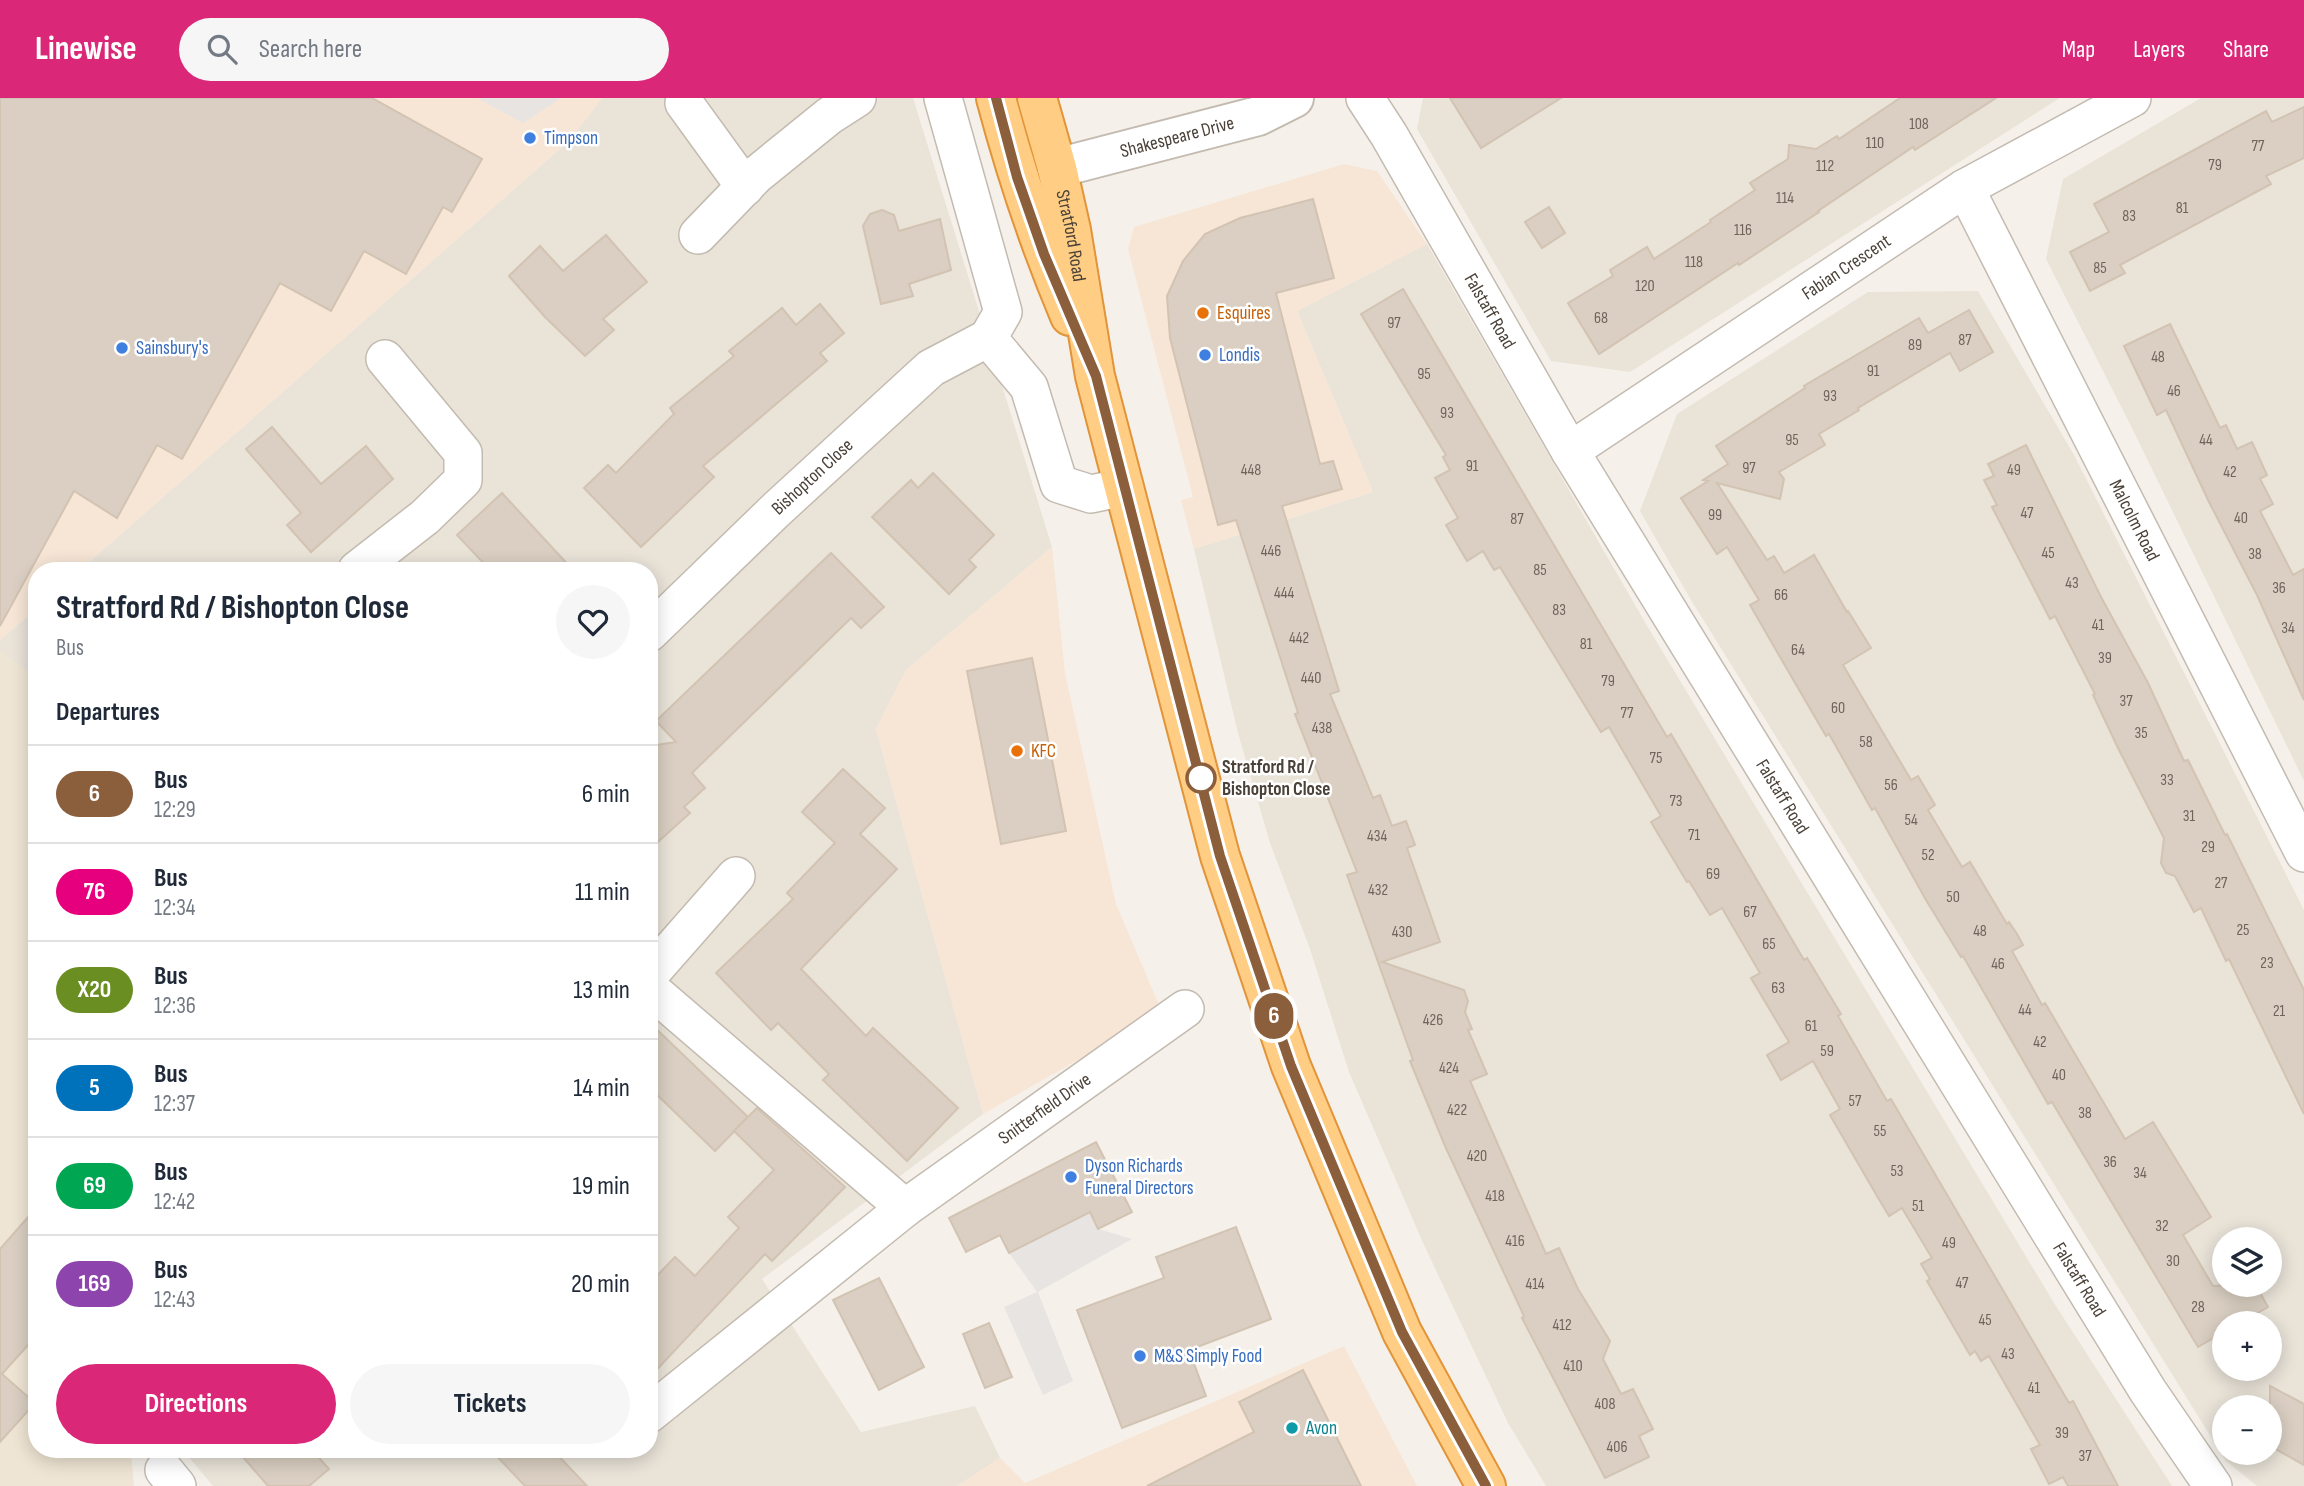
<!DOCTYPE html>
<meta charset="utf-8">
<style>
body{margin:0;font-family:"Sofia Sans Condensed",sans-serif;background:#f6f6f7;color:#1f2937;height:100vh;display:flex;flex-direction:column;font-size:26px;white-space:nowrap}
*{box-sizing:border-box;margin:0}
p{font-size:23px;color:#747a83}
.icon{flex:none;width:38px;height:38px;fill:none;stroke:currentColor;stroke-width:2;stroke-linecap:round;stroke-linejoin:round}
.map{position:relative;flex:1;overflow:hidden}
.drawer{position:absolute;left:28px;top:464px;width:630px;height:896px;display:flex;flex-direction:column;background:#fff;border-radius:28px;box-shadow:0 4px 18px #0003}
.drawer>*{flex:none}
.badge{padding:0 14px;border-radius:23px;font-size:24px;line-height:46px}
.fabs{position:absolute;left:2212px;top:1129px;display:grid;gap:14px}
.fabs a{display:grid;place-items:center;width:70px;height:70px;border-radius:50%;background:#fff;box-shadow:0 4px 18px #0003;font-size:35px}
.map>.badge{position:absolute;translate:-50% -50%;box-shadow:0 0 0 4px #fff}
h2{padding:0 28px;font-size:26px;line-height:63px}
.round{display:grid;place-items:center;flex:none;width:74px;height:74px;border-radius:37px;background:#f6f6f7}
.summary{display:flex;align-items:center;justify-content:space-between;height:119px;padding:0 28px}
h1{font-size:33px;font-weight:700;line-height:52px}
.primary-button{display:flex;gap:14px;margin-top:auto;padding:14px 28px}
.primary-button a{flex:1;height:80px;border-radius:42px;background:#db2777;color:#fff;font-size:28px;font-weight:700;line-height:80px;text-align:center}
.primary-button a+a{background:#f6f6f7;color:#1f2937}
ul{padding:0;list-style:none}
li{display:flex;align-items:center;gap:21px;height:98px;padding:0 28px;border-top:2px solid #e0e1e3}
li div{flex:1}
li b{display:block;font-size:26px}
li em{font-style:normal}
li .badge{min-width:77px;font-weight:700;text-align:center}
header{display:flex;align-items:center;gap:42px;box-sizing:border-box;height:98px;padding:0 35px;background:#db2777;color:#fff}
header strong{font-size:33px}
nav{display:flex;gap:38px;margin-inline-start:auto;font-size:24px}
.search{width:490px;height:63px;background:#f6f6f7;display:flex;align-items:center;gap:18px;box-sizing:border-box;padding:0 24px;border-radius:38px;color:#747a83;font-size:26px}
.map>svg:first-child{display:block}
</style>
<header>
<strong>Linewise</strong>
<div class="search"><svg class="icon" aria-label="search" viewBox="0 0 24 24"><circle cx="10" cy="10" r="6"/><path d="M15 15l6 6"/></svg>Search here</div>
<nav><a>Map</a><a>Layers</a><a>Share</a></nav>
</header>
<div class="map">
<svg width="2304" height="1388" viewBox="0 0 2304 1388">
<rect width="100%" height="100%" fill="#f5f1ea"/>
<!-- residential -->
<g fill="#e9e3d8" fill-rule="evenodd">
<path d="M 602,0 L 913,0 L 1052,449 L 906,572 L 876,631 L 983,1016 L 762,1181 L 861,1334 L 975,1308 L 1000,1360 L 957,1388 L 213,1388 L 182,1351 L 649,1351 L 649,472 L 80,472 L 569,43 Z"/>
<path d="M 1423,0 L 2060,0 L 1630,274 L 1551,263 L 1417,31 Z"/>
<path d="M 2201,0 L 2304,0 L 2304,683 L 2131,328 L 2046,161 L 2063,81 Z"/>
<path d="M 1427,146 L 1646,526 L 2054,1205 L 2172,1388 L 1546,1388 L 1508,1325 L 1424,1147 L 1349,974 L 1310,851 L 1270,745 L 1238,635 L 1194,451 L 1373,394 L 1297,213 Z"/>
<path d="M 1978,193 L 2074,357 L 2304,812 L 2304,1388 L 2257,1388 L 2226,1363 L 1691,502 L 1640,413 L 1677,316 L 1868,194 ZM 2224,1141 L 2270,1141 L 2270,1186 L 2224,1186 ZM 2224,1225 L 2270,1225 L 2270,1270 L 2224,1270 ZM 2224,1309 L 2270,1309 L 2270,1354 L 2224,1354 Z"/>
<path d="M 37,510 L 37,581 L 0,553 L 0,542 Z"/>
</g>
<!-- commercial -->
<g fill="#f7e6d6">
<path d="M 0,0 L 602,0 L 569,43 L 80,472 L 37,472 L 37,510 L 0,542 Z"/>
<path d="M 1344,66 L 1377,73 L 1427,146 L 1297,213 L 1373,394 L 1194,451 L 1181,402 L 1193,399 L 1128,151 L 1134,129 Z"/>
<path d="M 1052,449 L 1065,575 L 1116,806 L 1162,914 L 983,1016 L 876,631 L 906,572 Z"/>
<path d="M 1344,1248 L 1417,1388 L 957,1388 L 1000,1360 L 1025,1385 Z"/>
</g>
<!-- education -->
<path fill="#efe5d4" d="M 0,553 L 37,581 L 37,1351 L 137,1351 L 131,1356 L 134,1388 L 0,1388 Z"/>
<!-- parking -->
<g fill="#e7e4e2">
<path d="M 477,0 L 561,0 L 523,25 Z"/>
<path d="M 1090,1114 L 1099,1131 L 1132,1141 L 1038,1194 L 1073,1283 L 1043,1297 L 1004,1209 L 1037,1194 L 1009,1155 Z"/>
</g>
<!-- building -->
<g fill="#dacfc2" stroke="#d2c3b2" stroke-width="2">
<path d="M 0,0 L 372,0 L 482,61 L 452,114 L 443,109 L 406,176 L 364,153 L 331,213 L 280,185 L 182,361 L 157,347 L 117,420 L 74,393 L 0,528 Z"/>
<path d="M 1450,0 L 1561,0 L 1481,50 Z"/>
<path d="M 1900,0 L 1996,0 L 1915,52 L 1913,49 L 1818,113 L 1819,114 L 1739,167 L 1738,165 L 1599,256 L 1568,205 L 1613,178 L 1610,172 L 1647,149 L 1654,161 L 1711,124 L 1710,122 L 1755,92 L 1750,85 L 1788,61 L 1789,47 L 1816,51 L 1837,38 L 1839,41 Z"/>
<path d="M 2304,9 L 2304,60 L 2266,78 L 2271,86 L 2120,167 L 2125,175 L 2090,193 L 2070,154 L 2109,134 L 2094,106 L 2266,13 L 2272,24 Z"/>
<path d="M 1313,101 L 1334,180 L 1276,195 L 1320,366 L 1333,363 L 1342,391 L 1282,408 L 1339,593 L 1330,596 L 1373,700 L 1380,697 L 1392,728 L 1406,723 L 1415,747 L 1407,750 L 1440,844 L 1382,864 L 1464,892 L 1468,903 L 1465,914 L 1472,931 L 1468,932 L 1487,976 L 1470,983 L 1546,1156 L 1559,1150 L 1578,1191 L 1610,1243 L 1603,1261 L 1621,1296 L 1633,1291 L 1653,1331 L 1639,1338 L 1649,1359 L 1605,1380 L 1522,1220 L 1524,1218 L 1445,1048 L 1410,963 L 1413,962 L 1347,777 L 1357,774 L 1295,616 L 1298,615 L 1236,422 L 1218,427 L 1170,240 L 1167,198 L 1183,163 L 1205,136 L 1240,120 Z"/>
<path d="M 1549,109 L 1565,135 L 1542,150 L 1525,124 Z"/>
<path d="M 882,112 L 894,117 L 899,133 L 940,121 L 951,172 L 909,186 L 913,198 L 881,206 L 863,128 L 870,116 Z"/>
<path d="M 606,137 L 647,184 L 603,221 L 614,232 L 585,258 L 545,219 L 509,178 L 540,148 L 563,173 Z"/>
<path d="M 1403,191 L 1667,639 L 1671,636 L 1804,862 L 1807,860 L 1841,916 L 1838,918 L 1887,1003 L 1891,1001 L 2069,1305 L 2073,1303 L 2118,1388 L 2068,1388 L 2063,1379 L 2049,1386 L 2031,1351 L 2040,1347 L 1989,1258 L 1981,1263 L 1975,1253 L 1970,1257 L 1927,1183 L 1930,1181 L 1921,1166 L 1932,1160 L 1902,1110 L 1889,1118 L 1877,1098 L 1830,1017 L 1840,1011 L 1813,963 L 1781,982 L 1767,957 L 1789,944 L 1751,880 L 1760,875 L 1722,810 L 1710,817 L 1689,783 L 1687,784 L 1651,724 L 1661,718 L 1609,629 L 1601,634 L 1500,469 L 1494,472 L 1483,453 L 1467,463 L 1446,427 L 1458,420 L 1435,380 L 1450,372 L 1443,359 L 1446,357 L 1361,216 Z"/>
<path d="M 820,206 L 844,235 L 820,255 L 827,263 L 703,368 L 714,379 L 641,449 L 584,390 L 608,367 L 616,375 L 674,316 L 670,310 L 734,258 L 729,253 L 782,210 L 796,227 Z"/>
<path d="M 1969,212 L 1993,254 L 1960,273 L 1950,255 L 1858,310 L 1859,312 L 1819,336 L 1825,347 L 1779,374 L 1784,381 L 1780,401 L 1717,385 L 1767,462 L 1774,458 L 1784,475 L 1814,457 L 1847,514 L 1848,513 L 1871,550 L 1843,567 L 1911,682 L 1918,678 L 1935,707 L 1928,712 L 1962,769 L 1970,764 L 2007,826 L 2009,824 L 2017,836 L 2023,847 L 2012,853 L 2042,907 L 2045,905 L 2125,1041 L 2153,1024 L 2211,1119 L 2183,1137 L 2213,1188 L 2255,1186 L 2268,1209 L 2240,1225 L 2224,1225 L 2224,1234 L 2198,1249 L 2052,1004 L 2048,1006 L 1963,858 L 1961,859 L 1926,802 L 1875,710 L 1872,712 L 1829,636 L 1826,638 L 1787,571 L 1750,507 L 1759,502 L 1727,449 L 1717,456 L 1681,400 L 1708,383 L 1703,382 L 1728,366 L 1716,348 L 1805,290 L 1804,288 L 1919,220 L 1928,235 Z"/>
<path d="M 2170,226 L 2220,330 L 2226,327 L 2237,351 L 2252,344 L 2267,377 L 2260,381 L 2273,406 L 2260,413 L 2293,477 L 2304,471 L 2304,602 L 2257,497 L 2209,404 L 2166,312 L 2157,317 L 2124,248 Z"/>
<path d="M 272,329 L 321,386 L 366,348 L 393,381 L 311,454 L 287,427 L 301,415 L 246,351 Z"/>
<path d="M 2026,347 L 2101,499 L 2148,585 L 2184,663 L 2188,662 L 2225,737 L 2227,736 L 2304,892 L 2304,1016 L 2229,861 L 2226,863 L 2201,810 L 2194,814 L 2175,778 L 2166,775 L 2161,765 L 2164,740 L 2118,650 L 2093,597 L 2095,596 L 2055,518 L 2050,521 L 1992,409 L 1997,407 L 1984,382 L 1994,378 L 1988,366 Z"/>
<path d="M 933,375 L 994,437 L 969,462 L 976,469 L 949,496 L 872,419 L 911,382 L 918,390 Z"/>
<path d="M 502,395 L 536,432 L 573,472 L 490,472 L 457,437 Z"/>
<path d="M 831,455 L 884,509 L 861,530 L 851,520 L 692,675 L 705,690 L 684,709 L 690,715 L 649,752 L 649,648 L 676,644 L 656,623 Z"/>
<path d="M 1032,560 L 1066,733 L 1001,746 L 967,573 Z"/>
<path d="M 843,671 L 885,710 L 860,736 L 897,771 L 801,871 L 866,938 L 873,930 L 958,1010 L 907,1063 L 823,982 L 829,976 L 778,925 L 771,932 L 716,875 L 793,801 L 787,795 L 835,745 L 802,714 Z"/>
<path d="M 649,924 L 748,1019 L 715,1053 L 649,989 Z"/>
<path d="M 757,1010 L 845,1089 L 772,1163 L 765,1156 L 649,1280 L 649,1186 L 675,1159 L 695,1178 L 739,1130 L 728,1119 L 774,1072 L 734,1033 Z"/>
<path d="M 1096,1044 L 1132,1114 L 1098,1131 L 1090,1114 L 1009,1155 L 1000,1137 L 966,1154 L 949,1120 Z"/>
<path d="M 37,1109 L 37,1237 L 2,1276 L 35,1305 L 0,1344 L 0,1151 Z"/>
<path d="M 1236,1129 L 1271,1221 L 1189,1252 L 1206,1298 L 1122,1330 L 1077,1212 L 1164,1180 L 1156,1159 Z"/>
<path d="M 879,1180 L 924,1269 L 879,1292 L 833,1202 Z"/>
<path d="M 989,1225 L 1012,1279 L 985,1290 L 963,1236 Z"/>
<path d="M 1303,1272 L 1361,1388 L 1147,1388 L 1254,1334 L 1239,1304 Z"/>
<path d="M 2270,1288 L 2304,1306 L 2304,1367 L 2270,1348 Z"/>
<path d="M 236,1351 L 311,1351 L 329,1371 L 309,1388 L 268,1388 Z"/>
<path d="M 490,1351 L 552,1351 L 587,1388 L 525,1388 Z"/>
</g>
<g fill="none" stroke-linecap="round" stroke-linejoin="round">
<defs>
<g id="minor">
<path d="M 943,0 L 1003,214 L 988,240 L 1029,289 L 1059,386 L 1091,396 L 1124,389"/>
<path id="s1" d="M 1365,0 L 1389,37 L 1570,353 L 2148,1293 L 2213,1388"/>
<path d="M 684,5 L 745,89"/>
<path id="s2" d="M 1965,90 L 2304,755"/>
<path d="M 698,137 L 755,78 L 829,18 L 857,0"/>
<path id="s3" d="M 1570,353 L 1965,90 L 2132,0"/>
<path d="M 357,472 L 425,419 L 463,382 L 463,355 L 385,261"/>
<path id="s4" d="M 649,535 L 777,411 L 931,270 L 988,240"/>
<path d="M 649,877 L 736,778"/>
<path id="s5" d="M 649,890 L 905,1110 L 1185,911"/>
<path d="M 649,1316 L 905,1110"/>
<path d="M 164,1372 L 177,1388"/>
</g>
<g id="tertiary">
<path id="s6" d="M 1057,70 L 1258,18 L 1294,0"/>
</g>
<g id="trunk">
<path d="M 996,0 C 1016,75 1040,147 1070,218"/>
<path id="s7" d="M 1037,0 L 1057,70 L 1071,132 L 1095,278 L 1220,758 L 1291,968 L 1402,1234 L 1486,1388"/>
</g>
</defs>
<!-- minor casing -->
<use href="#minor" stroke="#c4bbb0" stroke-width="40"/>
<!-- tertiary casing -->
<use href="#tertiary" stroke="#c4bbb0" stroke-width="42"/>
<!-- trunk casing -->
<use href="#trunk" stroke="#e19439" stroke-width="42"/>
<!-- minor -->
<use href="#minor" stroke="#fff" stroke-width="37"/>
<!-- tertiary -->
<use href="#tertiary" stroke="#fff" stroke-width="38"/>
<!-- trunk -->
<use href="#trunk" stroke="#ffcd83" stroke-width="38"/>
</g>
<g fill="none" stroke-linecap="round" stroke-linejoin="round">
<defs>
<path id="line" d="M 996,0 L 1017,79 L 1044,156 L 1096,278 L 1220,758 L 1291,968 L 1402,1234 L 1486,1388"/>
</defs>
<!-- line casing -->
<use href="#line" stroke="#fff" stroke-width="16"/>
<!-- line -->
<use href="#line" stroke="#8b5e3c" stroke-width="10"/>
</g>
<!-- markers -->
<g fill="#3f7fe0" stroke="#fff" stroke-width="2.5">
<circle cx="530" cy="40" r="7"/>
<circle cx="122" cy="250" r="7"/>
<circle cx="1205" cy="257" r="7"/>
<circle cx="1071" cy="1079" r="7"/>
<circle cx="1140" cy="1258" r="7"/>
</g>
<g fill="#e8710a" stroke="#fff" stroke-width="2.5">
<circle cx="1203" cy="215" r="7"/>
<circle cx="1017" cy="653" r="7"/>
</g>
<circle fill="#fff" stroke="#8b5e3c" stroke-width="3.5" cx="1201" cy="680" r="14"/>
<circle fill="#0f9aa8" stroke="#fff" stroke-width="2.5" cx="1292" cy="1330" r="7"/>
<g text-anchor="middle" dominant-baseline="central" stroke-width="5" stroke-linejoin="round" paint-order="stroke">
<!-- number labels -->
<g font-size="16" fill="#6e645a">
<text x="1919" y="26">108</text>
<text x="1875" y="45">110</text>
<text x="2258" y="48">77</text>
<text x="2215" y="67">79</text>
<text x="1825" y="68">112</text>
<text x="1785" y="100">114</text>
<text x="2182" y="110">81</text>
<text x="2129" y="118">83</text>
<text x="1743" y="132">116</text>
<text x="1694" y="164">118</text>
<text x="2100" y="170">85</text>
<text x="1645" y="188">120</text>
<text x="1601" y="220">68</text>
<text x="1394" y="225">97</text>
<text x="1965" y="242">87</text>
<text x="1915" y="247">89</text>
<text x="2158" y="259">48</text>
<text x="1873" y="273">91</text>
<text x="1424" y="276">95</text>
<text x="2174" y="293">46</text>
<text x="1830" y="298">93</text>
<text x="1447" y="315">93</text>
<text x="1792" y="342">95</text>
<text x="2206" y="342">44</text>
<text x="1472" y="368">91</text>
<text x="1749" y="370">97</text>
<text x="1251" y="372">448</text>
<text x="2014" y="372">49</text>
<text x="2230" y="374">42</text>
<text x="2027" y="415">47</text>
<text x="1715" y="417">99</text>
<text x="2241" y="420">40</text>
<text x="1517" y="421">87</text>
<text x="1271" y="453">446</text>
<text x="2048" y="455">45</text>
<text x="2255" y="456">38</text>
<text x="1540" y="472">85</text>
<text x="2072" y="485">43</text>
<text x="2279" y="490">36</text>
<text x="1284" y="495">444</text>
<text x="1781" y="497">66</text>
<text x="1559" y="512">83</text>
<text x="2098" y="527">41</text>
<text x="2288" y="530">34</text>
<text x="1299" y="540">442</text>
<text x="1586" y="546">81</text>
<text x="1798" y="552">64</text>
<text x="2105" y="560">39</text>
<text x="1311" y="580">440</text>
<text x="1608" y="583">79</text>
<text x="2126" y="603">37</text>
<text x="1838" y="610">60</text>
<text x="1627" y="615">77</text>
<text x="1322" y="630">438</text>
<text x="2141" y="635">35</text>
<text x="1866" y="644">58</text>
<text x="1656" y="660">75</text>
<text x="2167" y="682">33</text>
<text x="1891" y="687">56</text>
<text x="1676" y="703">73</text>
<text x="2189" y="718">31</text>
<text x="1911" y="722">54</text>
<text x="1694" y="737">71</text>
<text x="1377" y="738">434</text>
<text x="2208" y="749">29</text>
<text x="1928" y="757">52</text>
<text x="1713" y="776">69</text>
<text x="2221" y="785">27</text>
<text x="1378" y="792">432</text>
<text x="1953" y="799">50</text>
<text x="1750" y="814">67</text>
<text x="2243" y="832">25</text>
<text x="1980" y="833">48</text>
<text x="1402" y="834">430</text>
<text x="1769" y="846">65</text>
<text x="2267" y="865">23</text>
<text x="1998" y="866">46</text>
<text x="1778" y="890">63</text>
<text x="2025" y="912">44</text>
<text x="2279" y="913">21</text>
<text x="1433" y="922">426</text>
<text x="1811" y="928">61</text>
<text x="2040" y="944">42</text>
<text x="1827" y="953">59</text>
<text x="1449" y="970">424</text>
<text x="2059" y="977">40</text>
<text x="1855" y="1003">57</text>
<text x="1457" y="1012">422</text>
<text x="2085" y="1015">38</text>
<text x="1880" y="1033">55</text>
<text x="1477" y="1058">420</text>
<text x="2110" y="1064">36</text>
<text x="1897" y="1073">53</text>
<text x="2140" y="1075">34</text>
<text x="1495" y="1098">418</text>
<text x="1918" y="1108">51</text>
<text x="2162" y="1128">32</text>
<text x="1515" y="1143">416</text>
<text x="1949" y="1145">49</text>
<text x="2173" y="1163">30</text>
<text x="1962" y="1185">47</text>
<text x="1535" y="1186">414</text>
<text x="2198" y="1209">28</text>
<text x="1985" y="1222">45</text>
<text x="1562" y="1227">412</text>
<text x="2008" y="1256">43</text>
<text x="1573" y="1268">410</text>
<text x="2034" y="1290">41</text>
<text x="1605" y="1306">408</text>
<text x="2062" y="1335">39</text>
<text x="1617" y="1349">406</text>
<text x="2085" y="1358">37</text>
</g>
<!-- street labels -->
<g font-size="19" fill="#4a4138" stroke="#fff">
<text stroke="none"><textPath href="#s6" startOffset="124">Shakespeare Drive</textPath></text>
<text stroke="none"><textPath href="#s7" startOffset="142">Stratford Road</textPath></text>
<text stroke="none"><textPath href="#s3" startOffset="332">Fabian Crescent</textPath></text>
<text stroke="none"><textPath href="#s1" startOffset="247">Falstaff Road</textPath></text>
<text stroke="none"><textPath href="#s4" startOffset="226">Bishopton Close</textPath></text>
<text stroke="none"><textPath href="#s2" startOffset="373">Malcolm Road</textPath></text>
<text stroke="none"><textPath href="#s1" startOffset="814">Falstaff Road</textPath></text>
<text stroke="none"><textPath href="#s5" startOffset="509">Snitterfield Drive</textPath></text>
<text stroke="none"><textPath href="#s1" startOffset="1381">Falstaff Road</textPath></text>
</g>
<!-- shop labels -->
<g font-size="19" fill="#366cbe" stroke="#fff" text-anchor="start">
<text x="544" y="40">Timpson</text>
<text x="136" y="250">Sainsbury's</text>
<text x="1219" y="257">Londis</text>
<text x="1085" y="1068">Dyson Richards<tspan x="1085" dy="22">Funeral Directors</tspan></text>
<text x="1154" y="1258">M&amp;S Simply Food</text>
</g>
<!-- food labels -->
<g font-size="19" fill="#c56008" stroke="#fff" text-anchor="start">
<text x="1217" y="215">Esquires</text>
<text x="1031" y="653">KFC</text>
</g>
<!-- stop labels -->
<g font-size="19" font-weight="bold" fill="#4a4138" stroke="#fff" text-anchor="start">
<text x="1222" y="669">Stratford Rd /<tspan x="1222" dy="22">Bishopton Close</tspan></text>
</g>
<!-- culture labels -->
<g font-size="19" fill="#0d838f" stroke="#fff" text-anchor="start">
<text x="1306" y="1330">Avon</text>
</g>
</g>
</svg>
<div class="fabs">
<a><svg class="icon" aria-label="layers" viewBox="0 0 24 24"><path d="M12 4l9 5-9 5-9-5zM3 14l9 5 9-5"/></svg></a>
<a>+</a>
<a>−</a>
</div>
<b class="badge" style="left:1274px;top:918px;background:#8b5e3c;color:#fff">6</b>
<section class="drawer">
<div class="summary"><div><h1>Stratford Rd / Bishopton Close</h1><p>Bus</p></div><a class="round"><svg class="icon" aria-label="heart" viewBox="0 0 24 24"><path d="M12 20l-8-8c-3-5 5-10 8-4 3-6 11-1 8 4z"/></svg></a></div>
<h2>Departures</h2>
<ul>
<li><span class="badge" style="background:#8b5e3c;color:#fff">6</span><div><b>Bus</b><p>12:29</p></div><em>6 min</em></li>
<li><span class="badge" style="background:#e6007e;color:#fff">76</span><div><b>Bus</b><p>12:34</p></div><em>11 min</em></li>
<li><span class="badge" style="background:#6b8e23;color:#fff">X20</span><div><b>Bus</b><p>12:36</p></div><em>13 min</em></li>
<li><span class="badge" style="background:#0072bc;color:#fff">5</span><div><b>Bus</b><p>12:37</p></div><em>14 min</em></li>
<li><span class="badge" style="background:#00a651;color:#fff">69</span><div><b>Bus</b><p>12:42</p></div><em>19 min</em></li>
<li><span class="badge" style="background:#8e44ad;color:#fff">169</span><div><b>Bus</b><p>12:43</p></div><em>20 min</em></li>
</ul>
<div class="primary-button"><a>Directions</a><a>Tickets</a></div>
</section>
</div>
